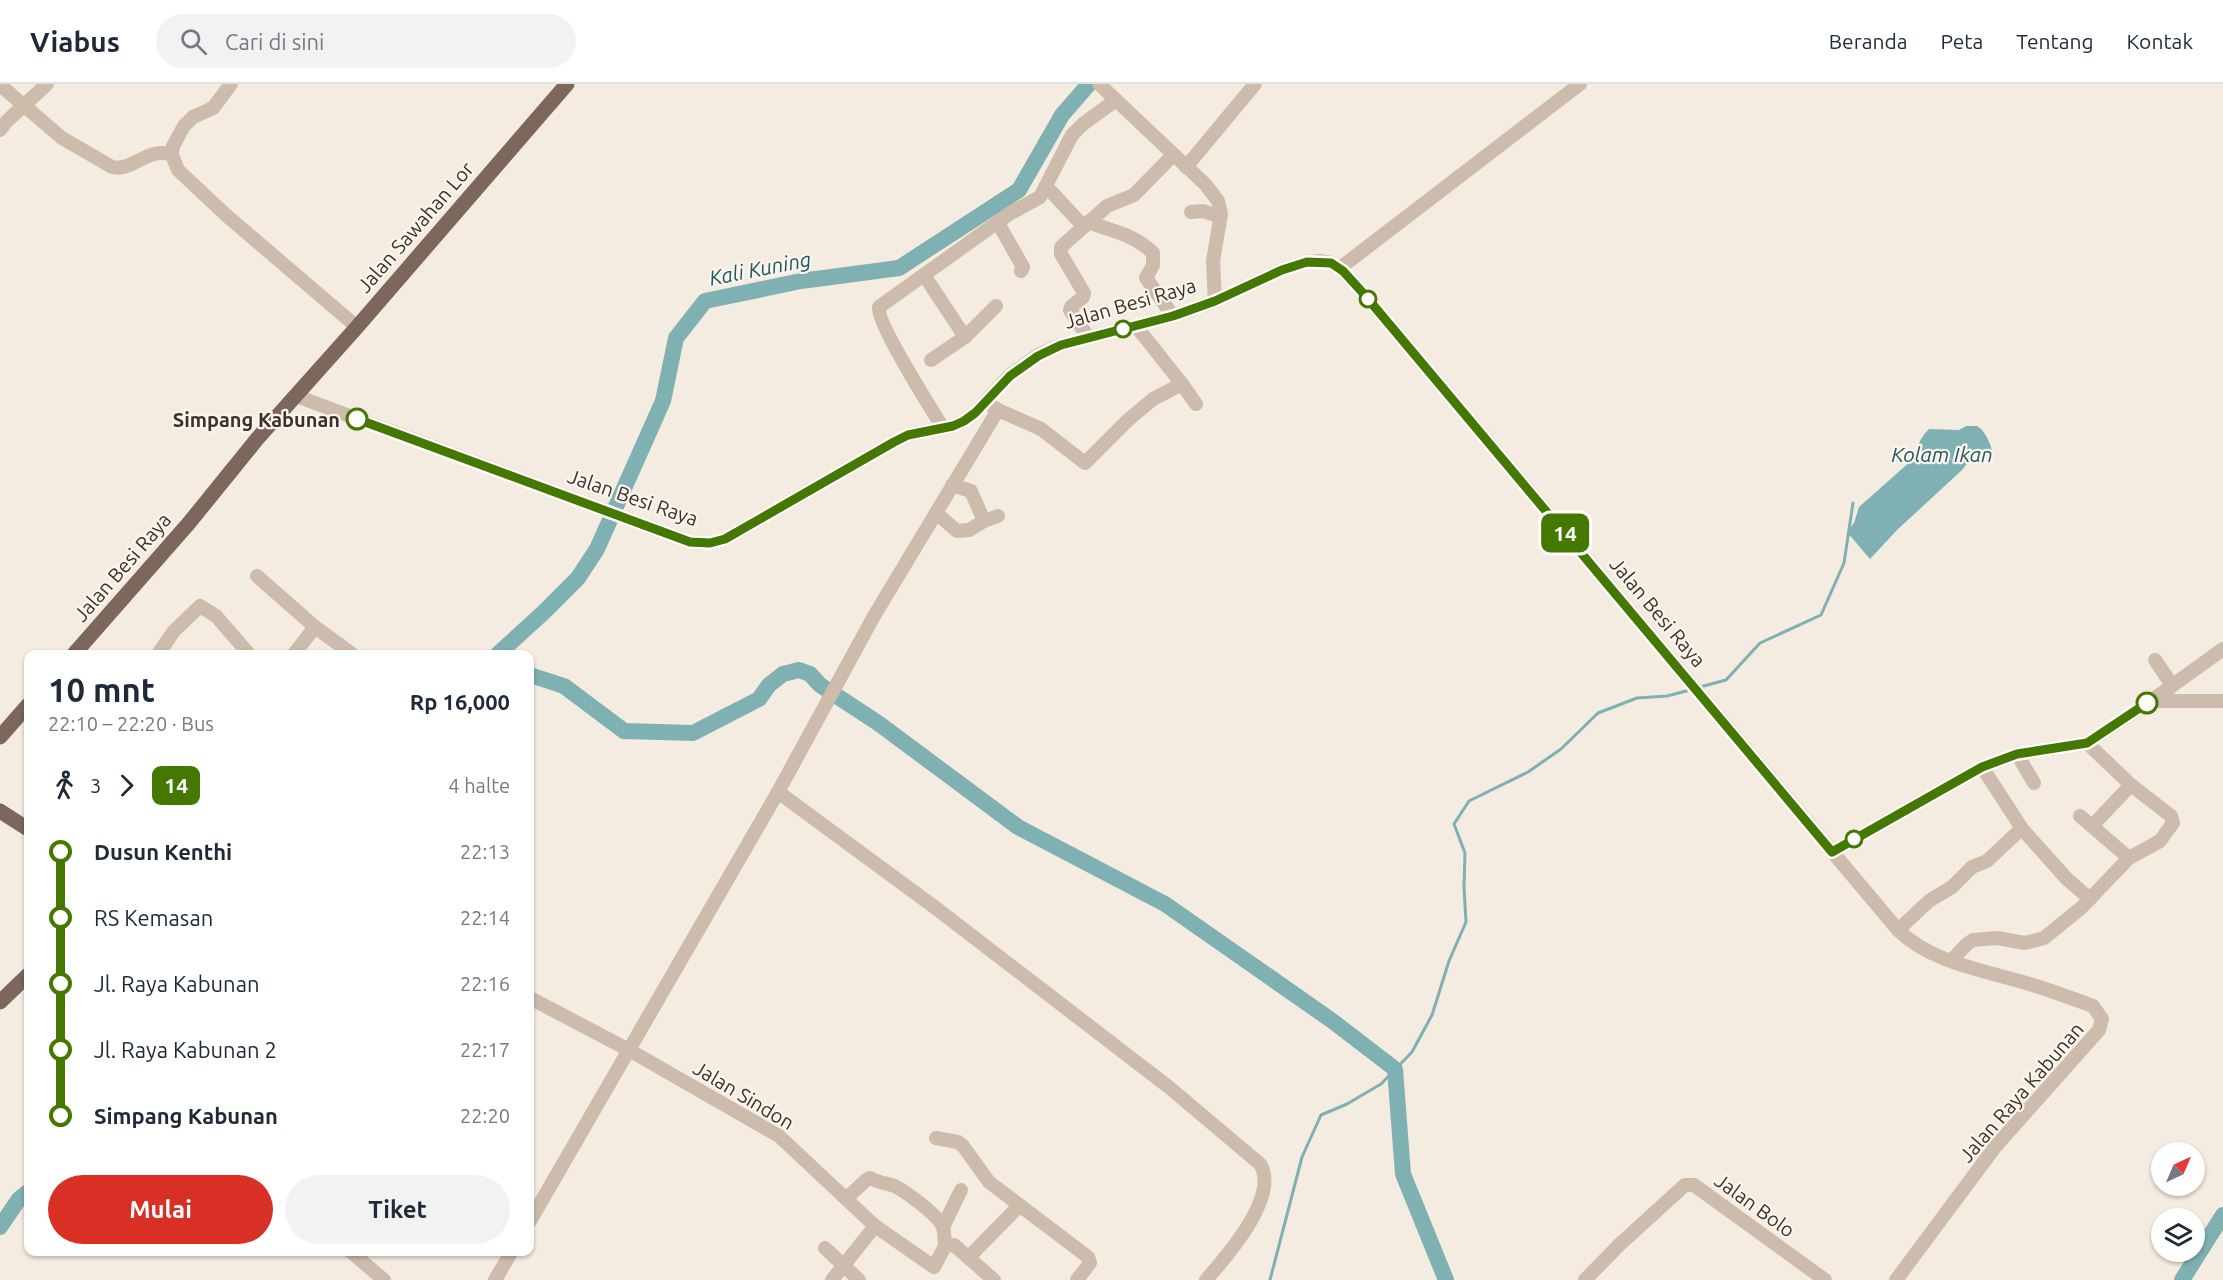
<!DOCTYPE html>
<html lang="id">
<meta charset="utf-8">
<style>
body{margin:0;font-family:Ubuntu,sans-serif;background:#f2f2f3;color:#1f2937;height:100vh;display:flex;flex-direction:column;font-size:22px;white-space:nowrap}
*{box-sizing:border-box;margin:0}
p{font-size:20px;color:#747a83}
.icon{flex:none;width:33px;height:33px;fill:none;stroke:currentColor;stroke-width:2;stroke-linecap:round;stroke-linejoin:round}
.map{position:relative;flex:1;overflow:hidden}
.panel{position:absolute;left:24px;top:566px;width:510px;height:606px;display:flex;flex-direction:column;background:#fff;border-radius:12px;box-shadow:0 2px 4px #0004}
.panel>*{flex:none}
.badge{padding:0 12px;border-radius:9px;font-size:21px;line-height:39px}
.needle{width:39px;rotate:44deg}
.controls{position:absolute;left:2151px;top:1058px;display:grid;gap:12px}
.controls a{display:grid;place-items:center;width:54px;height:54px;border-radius:50%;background:#fff;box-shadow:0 2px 4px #0004;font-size:30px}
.map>.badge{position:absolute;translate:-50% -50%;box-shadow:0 0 0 3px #fff}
.legs{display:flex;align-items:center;gap:9px;height:66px;padding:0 24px;font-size:20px}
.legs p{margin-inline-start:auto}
.headline{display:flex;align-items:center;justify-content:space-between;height:102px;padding:0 24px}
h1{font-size:33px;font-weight:600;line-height:45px}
.cta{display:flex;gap:12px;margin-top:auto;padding:12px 24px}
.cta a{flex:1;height:69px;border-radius:36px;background:#d93025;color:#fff;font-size:24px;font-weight:600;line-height:69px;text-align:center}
.cta a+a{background:#f2f2f3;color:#1f2937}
ul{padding:0 24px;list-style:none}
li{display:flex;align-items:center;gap:21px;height:66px;font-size:22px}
li i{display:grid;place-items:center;width:9px;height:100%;margin:0 8px;background:currentColor}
li i::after{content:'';width:15px;height:15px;margin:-8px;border:4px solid;border-radius:50%;background:#fff}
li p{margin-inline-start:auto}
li:first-child i{background:linear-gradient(#0000 50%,currentColor 0)}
li:last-child i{background:linear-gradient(currentColor 50%,#0000 0)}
header{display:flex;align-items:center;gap:36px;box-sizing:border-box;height:84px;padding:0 30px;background:#fff;border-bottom:2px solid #e0e1e3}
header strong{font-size:28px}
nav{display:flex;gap:33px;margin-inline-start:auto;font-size:21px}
.search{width:420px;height:54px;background:#f2f2f3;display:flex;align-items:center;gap:15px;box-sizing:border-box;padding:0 21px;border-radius:33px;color:#747a83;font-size:22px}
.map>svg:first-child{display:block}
</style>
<header>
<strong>Viabus</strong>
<div class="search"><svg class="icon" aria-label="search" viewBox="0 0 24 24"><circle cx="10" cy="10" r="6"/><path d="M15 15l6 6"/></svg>Cari di sini</div>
<nav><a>Beranda</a><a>Peta</a><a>Tentang</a><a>Kontak</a></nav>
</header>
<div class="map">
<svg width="2223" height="1196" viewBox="0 0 2223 1196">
<rect width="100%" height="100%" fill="#f4ebe1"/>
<!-- water -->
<path fill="#7fb0b2" d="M 1966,342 C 1968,342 1975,342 1977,342 C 1984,345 1993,363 1992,370 L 1979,370 L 1973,372 L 1962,386 L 1897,446 L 1870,475 L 1847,448 L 1854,439 L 1859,423 L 1912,376 C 1919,364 1918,355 1929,345 L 1959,346 Z"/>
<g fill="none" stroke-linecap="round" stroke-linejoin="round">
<!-- stream -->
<g stroke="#7fb0b2" stroke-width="3">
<path d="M 1700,603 L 1726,596 L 1760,559 L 1821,531 L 1844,479 L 1853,419"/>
<path d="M 1270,1196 L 1302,1073 L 1321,1031 L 1347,1020 L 1381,1000 L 1412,968 L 1432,931 L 1449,877 L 1466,838 L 1464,803 L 1465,769 L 1454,740 L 1469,717 L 1528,688 L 1561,665 L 1598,629 L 1637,614 L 1667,612 L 1690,606"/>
</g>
<!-- river -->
<g stroke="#7fb0b2" stroke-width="16">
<path d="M 498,570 L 544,528 L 578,494 L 597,465 L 663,317 L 676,254 L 705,217 L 801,197 L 899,184 L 1019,106 L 1062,31 L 1089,0"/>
<path d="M 530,591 L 564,602 L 624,647 L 693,649 L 759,615 L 769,601 L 783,590 L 799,586 L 810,590 L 820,601 L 878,639 L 1018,743 L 1165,820 L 1331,936 L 1395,985 L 1403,1090 L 1446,1196"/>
<path d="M 0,1143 L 19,1115 L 28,1108"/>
<path d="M 2182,1196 L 2223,1131"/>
</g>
<!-- minor -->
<g stroke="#cdbbac" stroke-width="14">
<path d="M 1099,0 L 1206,101 L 1218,117 L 1221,130 L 1213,177 L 1215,217"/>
<path d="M 0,1 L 62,54 L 112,83 C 133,88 148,62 172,71 L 178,86 L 227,132 L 357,243"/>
<path d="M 0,46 L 7,37 L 47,0"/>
<path d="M 172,71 L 173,62 L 184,42 L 193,33 L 213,24 L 231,0"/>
<path d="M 1186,83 L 1255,0"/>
<path d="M 1046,102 L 1083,142"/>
<path d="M 1191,128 L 1203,127 L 1220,133"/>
<path d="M 1088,138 C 1111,147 1134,150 1153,169 L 1153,181 L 1146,194 L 1173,232"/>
<path d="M 998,139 L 1023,183 L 1021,187"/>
<path d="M 1340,184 L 1580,0"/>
<path d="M 924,191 L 965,253 L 931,276"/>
<path d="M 1136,242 L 1182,300"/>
<path d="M 965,253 L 996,222"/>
<path d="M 1088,253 L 1070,226 L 1071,223 L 1083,213 L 1084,209 L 1061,170 L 1061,163 L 1107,122 L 1134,111 L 1173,71"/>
<path d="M 296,312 L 690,458 L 710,459 L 725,455 L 894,358 L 908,351 L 953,342 L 964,337 L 975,329 L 1009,292 L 1038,271 L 1061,261 L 1173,232 L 1215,217 L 1282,186 L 1307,178 L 1320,177 L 1331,179 L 1343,187 L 1363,209 L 1898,846 C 1934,881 1990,887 2036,902 C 2055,908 2074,915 2093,922 L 2102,935 L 2099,946 L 1995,1063 L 1896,1196"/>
<path d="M 998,326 L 1041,345 L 1085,379 L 1127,337 L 1153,315 L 1182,300 L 1196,320"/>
<path d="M 943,344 C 932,326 876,238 879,223 L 1009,130 L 1040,113 L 1072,51 L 1083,40 L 1116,16"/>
<path d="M 952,401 L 971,407 L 984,437 L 998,432"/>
<path d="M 936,429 L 957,447 L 969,446 L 984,437"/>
<path d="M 257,492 L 315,543 L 352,570"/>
<path d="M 158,570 L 174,547 L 200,522 L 216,532 L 249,570"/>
<path d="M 294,570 L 315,543"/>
<path d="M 2155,576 L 2172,601"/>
<path d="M 2151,617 L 2223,617"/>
<path d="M 2017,670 L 2034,699"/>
<path d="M 1982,683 L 2023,746 L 2067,795 L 2090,815"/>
<path d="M 778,708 L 937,825 L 1170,1004 L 1260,1080 C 1280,1112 1227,1172 1206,1196"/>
<path d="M 2080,732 L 2129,774"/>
<path d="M 2092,742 L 2131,701"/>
<path d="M 1832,768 L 1982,683 L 2017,670 L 2087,659 L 2151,617 L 2223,565"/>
<path d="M 1898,846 L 1929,817 L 1952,803 L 1972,783 L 1987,777 L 2021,745"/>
<path d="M 1952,876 L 1967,860 L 1973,856 L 1997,854 L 2025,859 L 2044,854 L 2081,824 L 2129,774 L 2160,757 L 2173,739 L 2171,732 L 2131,701 L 2087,659"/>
<path d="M 530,914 L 629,966 L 779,1052 L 875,1142 L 934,1183 L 945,1162 L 954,1161 L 994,1196"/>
<path d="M 936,1054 L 958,1058 L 963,1062 L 989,1098 L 1088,1173 L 1090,1179 L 1077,1196"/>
<path d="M 846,1115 L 866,1096 L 870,1094 C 877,1098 884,1099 892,1101 C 903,1105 939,1132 943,1143 C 945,1149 944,1156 945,1162"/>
<path d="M 530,1137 L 778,708 L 874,532 L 998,326 L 985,318"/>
<path d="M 943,1143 L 961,1106"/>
<path d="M 825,1164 L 859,1196"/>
<path d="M 350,1167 L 384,1196"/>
<path d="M 969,1173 L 1019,1122"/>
<path d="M 495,1196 L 512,1167"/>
<path d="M 832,1196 L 875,1142"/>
<path d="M 1585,1196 L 1619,1161 L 1685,1101 L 1694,1101 L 1825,1196"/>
</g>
<!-- major -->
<g stroke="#7d675c" stroke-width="15">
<path d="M 74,570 L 189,439 L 257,355 L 357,243 L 567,0"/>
<path d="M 0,653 L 28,621"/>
<path d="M 0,727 L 28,745"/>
<path d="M 0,918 L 28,891"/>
</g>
</g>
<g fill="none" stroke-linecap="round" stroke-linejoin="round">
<defs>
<path id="line-1" d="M 357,335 L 690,458 L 710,459 L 725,455 L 894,358 L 908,351 L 953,342 L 964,337 L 975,329 L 1010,292 L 1038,272 L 1061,261 L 1173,232 L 1215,217 L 1282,186 L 1307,178 L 1331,179 L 1343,187 L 1363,209 L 1832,768 L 1982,683 L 2017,670 L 2087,659 L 2147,619"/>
</defs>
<!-- line-1 casing -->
<use href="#line-1" stroke="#fff" stroke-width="14"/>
<!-- line-1 -->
<use href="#line-1" stroke="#447800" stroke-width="9"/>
</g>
<!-- markers -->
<g fill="#fff" stroke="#447800" stroke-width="3">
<circle cx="1368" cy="215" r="8"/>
<circle cx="1123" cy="245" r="8"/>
<circle cx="357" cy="335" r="10"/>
<circle cx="2147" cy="619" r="10"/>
<circle cx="1854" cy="755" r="8"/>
</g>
<g text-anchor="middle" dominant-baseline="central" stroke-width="4.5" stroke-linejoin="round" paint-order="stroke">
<!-- street labels -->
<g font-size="20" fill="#3b302b" stroke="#fbf5ee">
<text transform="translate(415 143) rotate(-49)">Jalan Sawahan Lor</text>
<text transform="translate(1130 219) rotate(-16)">Jalan Besi Raya</text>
<text transform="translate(633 413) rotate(19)">Jalan Besi Raya</text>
<text transform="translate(122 483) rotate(-49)">Jalan Besi Raya</text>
<text transform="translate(1658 528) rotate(50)">Jalan Besi Raya</text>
<text transform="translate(2021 1008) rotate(-49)">Jalan Raya Kabunan</text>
<text transform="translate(744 1011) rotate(31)">Jalan Sindon</text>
<text transform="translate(1755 1121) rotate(36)">Jalan Bolo</text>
</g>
<!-- stop labels -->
<g font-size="20" font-weight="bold" fill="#3b302b" stroke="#fbf5ee" text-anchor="end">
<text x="340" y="335">Simpang Kabunan</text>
</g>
<!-- water labels -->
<g font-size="21" font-style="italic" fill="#1f5a5e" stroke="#fbf5ee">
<text transform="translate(760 184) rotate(-11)">Kali Kuning</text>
<text x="1942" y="370">Kolam Ikan</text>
</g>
</g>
</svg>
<div class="controls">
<a><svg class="needle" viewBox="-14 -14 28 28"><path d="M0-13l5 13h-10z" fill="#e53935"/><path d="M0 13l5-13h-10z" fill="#747a83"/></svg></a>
<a><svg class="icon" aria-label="layers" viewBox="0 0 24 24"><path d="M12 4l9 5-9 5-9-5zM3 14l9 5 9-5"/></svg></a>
</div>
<b class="badge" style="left:1565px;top:449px;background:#447800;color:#fff">14</b>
<section class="panel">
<div class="headline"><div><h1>10 mnt</h1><p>22:10 – 22:20 · Bus</p></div><b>Rp 16,000</b></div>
<div class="legs"><svg class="icon" aria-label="walk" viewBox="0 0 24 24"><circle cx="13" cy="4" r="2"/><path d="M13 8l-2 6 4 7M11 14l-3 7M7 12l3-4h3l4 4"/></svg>3<svg class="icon" aria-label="forward" viewBox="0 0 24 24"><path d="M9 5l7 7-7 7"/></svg><b class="badge" style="background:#447800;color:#fff">14</b><p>4 halte</p></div>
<ul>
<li><i style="color:#447800"></i><b>Dusun Kenthi</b><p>22:13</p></li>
<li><i style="color:#447800"></i><span>RS Kemasan</span><p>22:14</p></li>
<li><i style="color:#447800"></i><span>Jl. Raya Kabunan</span><p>22:16</p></li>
<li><i style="color:#447800"></i><span>Jl. Raya Kabunan 2</span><p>22:17</p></li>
<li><i style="color:#447800"></i><b>Simpang Kabunan</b><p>22:20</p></li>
</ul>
<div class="cta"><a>Mulai</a><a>Tiket</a></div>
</section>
</div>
